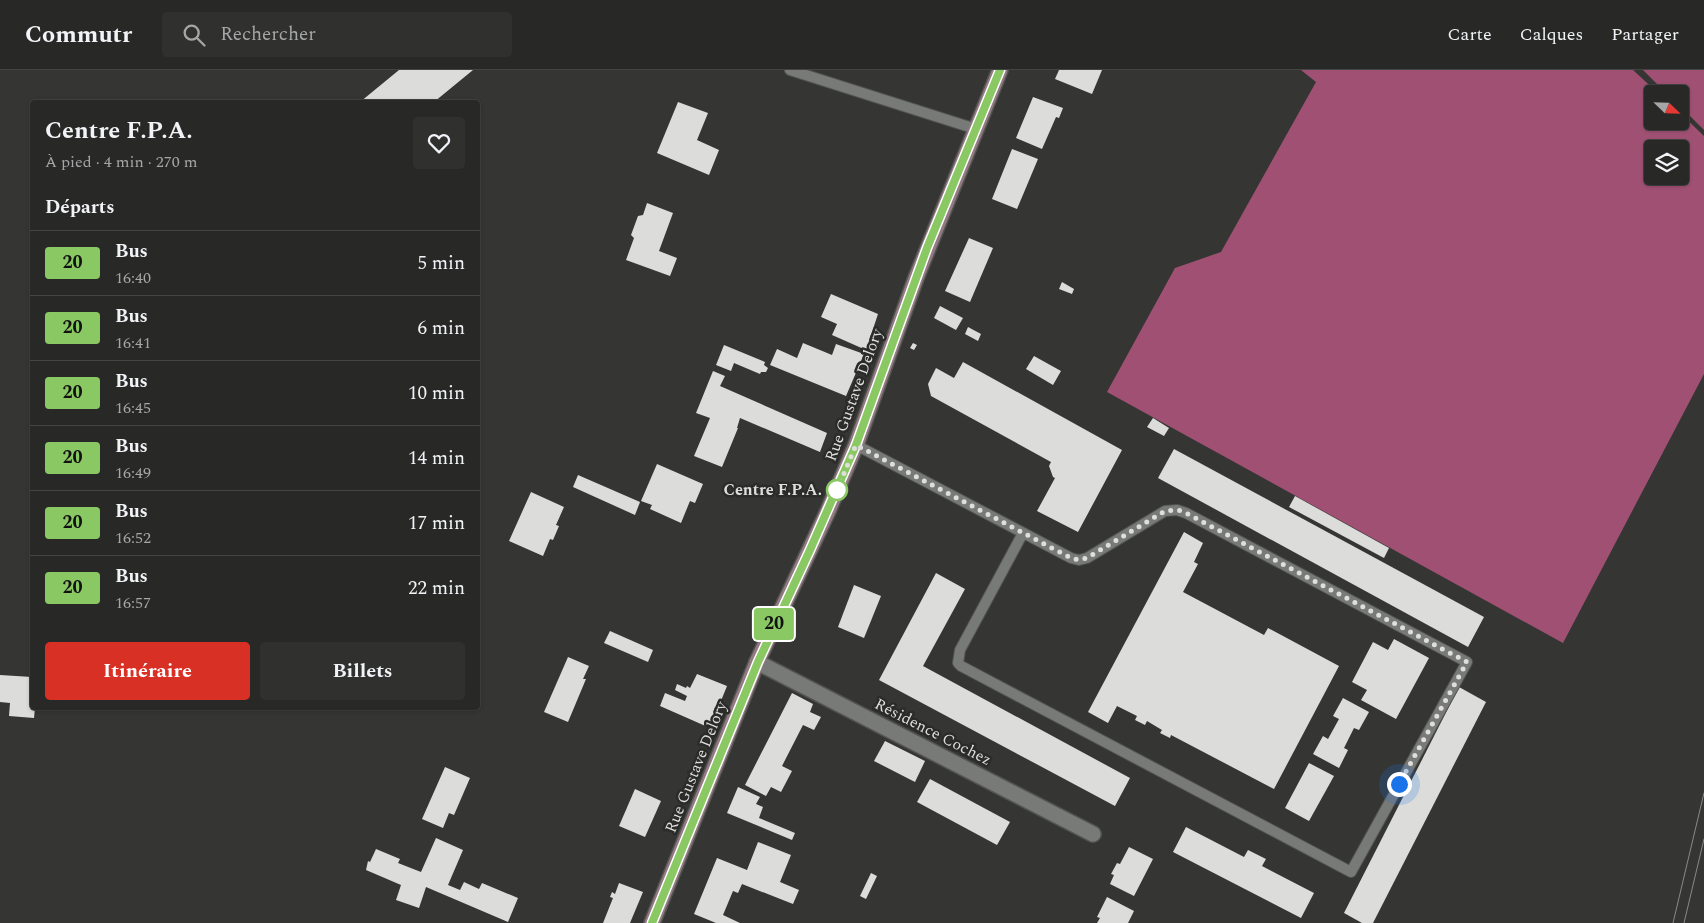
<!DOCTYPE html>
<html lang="fr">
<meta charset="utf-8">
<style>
body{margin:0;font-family:Spectral,serif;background:#30302f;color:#f1f3f6;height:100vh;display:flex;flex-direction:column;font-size:19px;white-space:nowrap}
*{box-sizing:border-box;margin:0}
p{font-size:16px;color:#a5a6a7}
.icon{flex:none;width:28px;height:28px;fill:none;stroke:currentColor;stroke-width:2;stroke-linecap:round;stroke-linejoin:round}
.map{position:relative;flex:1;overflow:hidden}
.drawer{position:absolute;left:30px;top:30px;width:450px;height:610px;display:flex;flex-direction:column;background:#282827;border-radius:5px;box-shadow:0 1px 4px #0004,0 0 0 1px #444}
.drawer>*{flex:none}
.badge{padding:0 10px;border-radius:4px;font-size:18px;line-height:32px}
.needle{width:32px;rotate:113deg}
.buttons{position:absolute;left:1644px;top:15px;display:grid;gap:10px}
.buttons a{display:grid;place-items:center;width:45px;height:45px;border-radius:5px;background:#282827;box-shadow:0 1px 4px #0004,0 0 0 1px #444;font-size:25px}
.you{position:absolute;width:25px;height:25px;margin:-12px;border:4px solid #fff;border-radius:50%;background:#1a73e8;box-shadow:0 0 0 8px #1a73e833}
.map>.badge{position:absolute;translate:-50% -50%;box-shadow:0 0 0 2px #fff}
h2{padding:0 15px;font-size:19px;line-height:45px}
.round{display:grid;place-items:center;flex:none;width:52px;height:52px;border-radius:5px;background:#30302f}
.head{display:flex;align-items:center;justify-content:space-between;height:85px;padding:0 15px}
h1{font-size:24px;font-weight:700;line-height:38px}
.cta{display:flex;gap:10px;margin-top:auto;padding:10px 15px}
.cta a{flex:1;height:58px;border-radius:5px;background:#d93025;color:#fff;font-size:20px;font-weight:700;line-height:58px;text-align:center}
.cta a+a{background:#30302f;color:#f1f3f6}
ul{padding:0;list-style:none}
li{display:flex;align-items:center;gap:15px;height:65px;padding:0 15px;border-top:1px solid #444}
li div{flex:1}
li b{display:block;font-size:19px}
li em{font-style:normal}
li .badge{min-width:55px;font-weight:700;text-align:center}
header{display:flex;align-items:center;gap:30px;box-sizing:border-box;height:70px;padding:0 25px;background:#282827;border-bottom:1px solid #444}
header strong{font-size:24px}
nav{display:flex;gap:28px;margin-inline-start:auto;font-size:18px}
.search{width:350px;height:45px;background:#30302f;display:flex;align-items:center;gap:12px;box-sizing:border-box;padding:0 18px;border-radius:5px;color:#a5a6a7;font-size:19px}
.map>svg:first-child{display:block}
</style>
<header>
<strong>Commutr</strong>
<div class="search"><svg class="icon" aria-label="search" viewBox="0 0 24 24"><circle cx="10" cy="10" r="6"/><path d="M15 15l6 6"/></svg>Rechercher</div>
<nav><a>Carte</a><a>Calques</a><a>Partager</a></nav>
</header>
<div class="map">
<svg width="1704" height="853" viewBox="0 0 1704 853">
<rect width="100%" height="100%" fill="#353634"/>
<!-- forest -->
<g fill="#a05173" fill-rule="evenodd">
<path d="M 1301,0 L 1633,0 L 1659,24 L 1652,24 L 1652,51 L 1680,51 L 1680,43 L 1704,66 L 1704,304 L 1563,573 L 1107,322 L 1175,198 L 1221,182 L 1316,12 ZM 1652,79 L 1680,79 L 1680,106 L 1652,106 Z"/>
<path d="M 1643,0 L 1704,0 L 1704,60 L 1680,36 L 1680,24 L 1667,24 Z"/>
</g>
<!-- building -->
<g fill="#dcddda">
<path d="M 399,0 L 473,0 L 434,32 L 360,32 Z"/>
<path d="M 1059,0 L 1102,0 L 1092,24 L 1055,9 Z"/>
<path d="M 1033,27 L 1063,38 L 1059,48 L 1056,47 L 1042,79 L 1016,68 Z"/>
<path d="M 678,32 L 708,43 L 697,70 L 719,80 L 709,105 L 657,83 Z"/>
<path d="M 1012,79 L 1038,89 L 1017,139 L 992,129 Z"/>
<path d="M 647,133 L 673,143 L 659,181 L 677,188 L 670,206 L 626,190 L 634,168 L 631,165 L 638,146 L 643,145 Z"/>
<path d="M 969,168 L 993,178 L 970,232 L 945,221 Z"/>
<path d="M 1062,212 L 1074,219 L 1072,224 L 1059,219 Z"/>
<path d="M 831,224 L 878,244 L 866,280 L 832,265 L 837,254 L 821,247 Z"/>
<path d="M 940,236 L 963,248 L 956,260 L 934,248 Z"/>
<path d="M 968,257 L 981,264 L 978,271 L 965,264 Z"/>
<path d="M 803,273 L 832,285 L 836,274 L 864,284 L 846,326 L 770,295 L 777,279 L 797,288 Z"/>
<path d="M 913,273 L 917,275 L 914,280 L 910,278 Z"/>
<path d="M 724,275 L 765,292 L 764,295 L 768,298 L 766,302 L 761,302 L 760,304 L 734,293 L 731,301 L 716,295 Z"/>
<path d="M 1034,286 L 1061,301 L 1053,315 L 1026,299 Z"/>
<path d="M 963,292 L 1122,380 L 1078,462 L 1037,441 L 1055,408 L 1053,407 L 1049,396 L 1051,392 L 931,326 L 928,314 L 936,298 L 954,308 Z"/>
<path d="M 713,301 L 725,306 L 720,316 L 827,363 L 820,382 L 740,348 L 737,358 L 738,358 L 722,397 L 694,386 L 710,348 L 696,343 Z"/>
<path d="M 1153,348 L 1169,358 L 1164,366 L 1147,357 Z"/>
<path d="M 1174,379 L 1484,547 L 1468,577 L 1158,408 Z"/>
<path d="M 657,394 L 703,414 L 695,433 L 690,431 L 681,453 L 650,439 L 652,435 L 641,431 Z"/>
<path d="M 578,405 L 640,432 L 635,445 L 573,417 Z"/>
<path d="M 531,422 L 564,437 L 556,455 L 559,456 L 553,470 L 550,469 L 543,486 L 509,471 Z"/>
<path d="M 1295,426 L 1389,478 L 1384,488 L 1289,437 Z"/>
<path d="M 1184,462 L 1203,473 L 1194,492 L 1198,494 L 1183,522 L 1264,565 L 1268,558 L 1339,596 L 1274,719 L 1171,665 L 1170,668 L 1160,663 L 1162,660 L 1147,651 L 1145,655 L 1135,650 L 1137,646 L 1117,636 L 1108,653 L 1088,642 Z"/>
<path d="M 936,503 L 965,519 L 923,596 L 1130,708 L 1115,736 L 879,610 Z"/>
<path d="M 854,515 L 881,526 L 864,568 L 838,557 Z"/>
<path d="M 610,561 L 653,580 L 648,592 L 604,573 Z"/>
<path d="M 1394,569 L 1429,588 L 1396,649 L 1361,630 L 1367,620 L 1352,612 L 1373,572 L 1388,580 Z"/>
<path d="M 568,587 L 589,596 L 583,609 L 586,609 L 568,652 L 544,642 Z"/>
<path d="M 697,604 L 727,616 L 710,658 L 660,636 L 665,623 L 685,631 L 687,626 L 675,620 L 677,614 L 686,618 L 687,616 L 690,618 Z"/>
<path d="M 0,605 L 32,607 L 32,638 L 35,638 L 34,648 L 9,646 L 10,633 L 0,632 Z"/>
<path d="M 1459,617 L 1486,632 L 1373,853 L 1362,853 L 1344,843 Z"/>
<path d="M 792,623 L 813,634 L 810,642 L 821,647 L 814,660 L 803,655 L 782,696 L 792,701 L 781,722 L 771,717 L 766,726 L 745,715 Z"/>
<path d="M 1343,628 L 1369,642 L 1359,660 L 1354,658 L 1344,678 L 1348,680 L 1339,698 L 1313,684 L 1323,666 L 1328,669 L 1339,649 L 1333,646 Z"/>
<path d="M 885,671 L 925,691 L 915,712 L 874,691 Z"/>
<path d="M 1309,693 L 1334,706 L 1309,751 L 1285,738 Z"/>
<path d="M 445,697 L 470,708 L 454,745 L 449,743 L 443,758 L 422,749 Z"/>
<path d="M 930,709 L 1010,752 L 997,775 L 917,732 Z"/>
<path d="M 738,717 L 760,727 L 756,734 L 763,737 L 759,748 L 795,763 L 792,770 L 727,743 Z"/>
<path d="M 635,719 L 661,731 L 645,767 L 619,756 Z"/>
<path d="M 1186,757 L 1244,787 L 1248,780 L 1266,789 L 1262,796 L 1314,823 L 1301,848 L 1173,782 Z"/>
<path d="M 436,768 L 463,780 L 448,815 L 460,820 L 464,812 L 479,819 L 482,813 L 518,828 L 508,852 L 426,817 L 419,838 L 396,830 L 401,815 L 366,800 L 368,791 L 370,792 L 376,779 L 400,789 L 398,793 L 421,802 Z"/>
<path d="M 758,772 L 791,785 L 780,812 L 799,820 L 793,834 L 742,814 L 738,823 L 733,821 L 723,845 L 740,853 L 716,853 L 694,844 L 717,788 L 747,800 Z"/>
<path d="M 1129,777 L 1153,789 L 1134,826 L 1110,814 L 1114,805 L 1111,804 L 1117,793 L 1120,794 Z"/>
<path d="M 871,803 L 877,806 L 866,829 L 860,826 Z"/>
<path d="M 619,813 L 643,822 L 630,853 L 603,853 L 613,828 L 610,827 L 612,822 L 615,824 Z"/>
<path d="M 1107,827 L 1134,841 L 1128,853 L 1097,853 L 1100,848 L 1097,847 Z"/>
</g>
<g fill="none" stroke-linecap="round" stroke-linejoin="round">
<defs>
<g id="lane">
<path d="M 790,0 L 976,59"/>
<path d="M 856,375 L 1071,488 L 1079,490 L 1087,488 L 1165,441 L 1177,440 L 1186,443 L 1467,592 L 1351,802 L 961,596 L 958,593 L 960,580 L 1023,463"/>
</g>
<path id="street" d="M 757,592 L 1093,764"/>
<path id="secondary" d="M 652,853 L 757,592 L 828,441 L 856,375 L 916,208 L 1000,0"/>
</defs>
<!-- lane casing -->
<use href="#lane" stroke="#535451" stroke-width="12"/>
<!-- street casing -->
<use href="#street" stroke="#535451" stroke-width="18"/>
<!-- secondary casing -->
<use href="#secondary" stroke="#535451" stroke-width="18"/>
<!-- lane -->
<use href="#lane" stroke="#787a77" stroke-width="10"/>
<!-- street -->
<use href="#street" stroke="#787a77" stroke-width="15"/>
<!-- secondary -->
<use href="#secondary" stroke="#937983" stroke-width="15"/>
<!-- tram -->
<g stroke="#898988" stroke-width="1">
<path d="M 1673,853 L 1704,723"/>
<path d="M 1684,853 L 1704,769"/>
</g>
</g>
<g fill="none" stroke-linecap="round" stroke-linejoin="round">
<defs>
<path id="line" d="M 652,853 L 758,592 L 810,480 L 856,375 L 927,178 L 1000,0"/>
</defs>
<!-- line casing -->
<use href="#line" stroke="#fff" stroke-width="11"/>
<!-- line -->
<use href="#line" stroke="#8ac864" stroke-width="8"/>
<!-- walk -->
<path stroke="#dededd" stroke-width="5" stroke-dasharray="0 9" d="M 837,420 L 856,375 L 1071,488 L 1079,490 L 1087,488 L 1165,441 L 1178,440 L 1186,443 L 1467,592 L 1399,714"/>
</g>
<!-- markers -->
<circle fill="#fff" stroke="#8ac864" stroke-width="2.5" cx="837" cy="420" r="10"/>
<g text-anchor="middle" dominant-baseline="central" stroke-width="5" stroke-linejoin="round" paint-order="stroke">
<!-- street labels -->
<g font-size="16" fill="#dededd" stroke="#2b2c2a">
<text transform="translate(854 325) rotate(-70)">Rue Gustave Delory</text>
<text transform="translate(933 662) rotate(27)">Résidence Cochez</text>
<text transform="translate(696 697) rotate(-68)">Rue Gustave Delory</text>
</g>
<!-- stop labels -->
<g font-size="16" font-weight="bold" fill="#dededd" stroke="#2b2c2a" text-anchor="end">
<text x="822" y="420">Centre F.P.A.</text>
</g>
</g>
</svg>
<div class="buttons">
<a><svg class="needle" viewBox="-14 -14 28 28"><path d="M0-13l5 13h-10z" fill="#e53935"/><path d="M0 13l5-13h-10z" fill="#a5a6a7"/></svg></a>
<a><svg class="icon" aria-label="layers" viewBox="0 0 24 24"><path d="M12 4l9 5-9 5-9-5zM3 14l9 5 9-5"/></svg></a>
</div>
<div class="you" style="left:1399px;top:714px"></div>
<b class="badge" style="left:774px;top:554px;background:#8ac864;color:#111">20</b>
<section class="drawer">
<div class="head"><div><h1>Centre F.P.A.</h1><p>À pied · 4 min · 270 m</p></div><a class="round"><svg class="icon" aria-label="heart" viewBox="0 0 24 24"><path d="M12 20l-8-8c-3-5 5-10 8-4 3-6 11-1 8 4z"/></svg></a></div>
<h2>Départs</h2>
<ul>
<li><span class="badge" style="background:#8ac864;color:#111">20</span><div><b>Bus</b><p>16:40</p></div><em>5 min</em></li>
<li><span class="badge" style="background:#8ac864;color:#111">20</span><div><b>Bus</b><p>16:41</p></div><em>6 min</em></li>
<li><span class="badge" style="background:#8ac864;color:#111">20</span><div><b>Bus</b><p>16:45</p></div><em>10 min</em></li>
<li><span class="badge" style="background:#8ac864;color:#111">20</span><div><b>Bus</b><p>16:49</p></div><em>14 min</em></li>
<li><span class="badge" style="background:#8ac864;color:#111">20</span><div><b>Bus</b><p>16:52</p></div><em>17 min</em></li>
<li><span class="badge" style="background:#8ac864;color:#111">20</span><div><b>Bus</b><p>16:57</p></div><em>22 min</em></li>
</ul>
<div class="cta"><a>Itinéraire</a><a>Billets</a></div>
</section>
</div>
